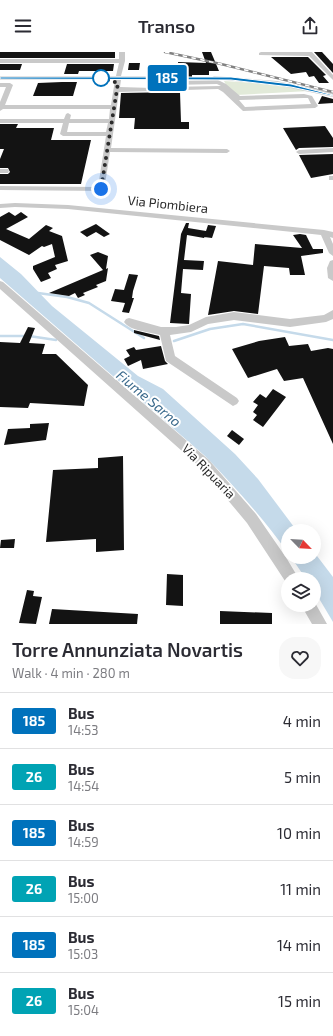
<!DOCTYPE html>
<meta charset="utf-8">
<style>
body{margin:0;font-family:"Exo 2",sans-serif;background:#f7f7f7;color:#2b2b33;height:100vh;display:flex;flex-direction:column;font-size:15px;white-space:nowrap}
*{box-sizing:border-box;margin:0}
p{font-size:13px;color:#7c7c81}
.icon{flex:none;width:22px;height:22px;fill:none;stroke:currentColor;stroke-width:2;stroke-linecap:round;stroke-linejoin:round}
.map{position:relative;height:572px;overflow:hidden}
.side{display:flex;flex-direction:column;background:#fff;flex:1}
.side>*{flex:none}
.badge{padding:0 8px;border-radius:3px;font-size:14px;line-height:26px}
.needle{width:26px;rotate:115deg}
.tools{position:absolute;left:281px;top:472px;display:grid;gap:8px}
.tools a{display:grid;place-items:center;width:40px;height:40px;border-radius:50%;background:#fff;box-shadow:0 4px 16px #0002;font-size:20px}
.you{position:absolute;width:20px;height:20px;margin:-10px;border:3px solid #fff;border-radius:50%;background:#1a73e8;box-shadow:0 0 0 6px #1a73e833}
.map>.badge{position:absolute;translate:-50% -50%;box-shadow:0 0 0 2px #fff}
.round{display:grid;place-items:center;flex:none;width:42px;height:42px;border-radius:16px;background:#f7f7f7}
.summary{display:flex;align-items:center;justify-content:space-between;height:68px;padding:0 12px}
h1{font-size:19px;font-weight:600;line-height:30px}
ul{padding:0;list-style:none}
li{display:flex;align-items:center;gap:12px;height:56px;padding:0 12px;border-top:1px solid #e1e1e2}
li div{flex:1}
li b{display:block;font-size:15px}
li em{font-style:normal}
li .badge{min-width:44px;font-weight:700;text-align:center}
header{display:flex;justify-content:space-between;align-items:center;height:52px;padding:0 12px;background:#fff;font-size:18px;font-weight:600}
.map>svg:first-child{display:block}
</style>
<header><svg class="icon" aria-label="menu" viewBox="0 0 24 24"><path d="M4 6h16M4 12h16M4 18h16"/></svg>Transo<svg class="icon" aria-label="share" viewBox="0 0 24 24"><path d="M12 15V3M7 8l5-5 5 5M5 13v7h14v-7"/></svg></header>
<div class="map">
<svg width="333" height="572" viewBox="0 0 333 572">
<rect width="100%" height="100%" fill="#fff"/>
<!-- green -->
<path fill="#e2ead9" d="M 224,29 L 272,32 L 309,39 L 237,43 L 228,37 Z"/>
<!-- water -->
<g fill="#c5daea">
<path d="M 0,205 L 21,222 L 52,254 L 138,324 L 163,337 L 235,402 L 258,427 L 297,479 L 288,479 L 288,501 C 263,466 235,435 205,404 L 0,226 Z"/>
<path d="M 314,500 L 333,525 L 333,570 L 314,538 L 314,527 L 306,527 L 291,505 L 314,505 Z"/>
</g>
<g fill="none" stroke-linecap="round" stroke-linejoin="round">
<!-- stream -->
<g stroke="#c5daea" stroke-width="2.5">
<path d="M 38,241 L 67,245 L 89,251 L 144,286"/>
<path d="M 0,284 L 29,284 L 56,288"/>
<path d="M 174,289 L 210,277 L 243,272 L 333,288"/>
</g>
</g>
<!-- building -->
<g fill="#131313">
<rect x="0" y="0" width="115" height="6"/>
<path d="M 202,0 L 211,0 L 219,19 L 209,19 L 209,23 L 192,23 L 192,27 L 182,27 L 182,25 L 177,22 L 177,18 L 179,18 L 178,10 L 206,11 Z"/>
<path d="M 314,0 L 322,0 L 333,12 L 333,21 Z"/>
<path d="M 271,5 L 308,5 L 326,23 L 323,24 L 329,31 L 319,31 L 314,24 L 309,25 L 306,20 L 291,22 Z"/>
<path d="M 129,11 L 140,11 L 139,18 L 128,18 Z"/>
<path d="M 0,12 L 22,12 L 20,18 L 0,18 Z"/>
<path d="M 67,12 L 114,12 L 113,19 L 79,19 L 78,22 L 64,22 Z"/>
<path d="M 62,30 L 77,30 L 73,44 L 33,44 L 38,31 Z"/>
<path d="M 180,40 L 181,70 L 189,70 L 189,77 L 134,77 L 135,66 L 119,66 L 121,41 Z"/>
<path d="M 322,44 L 333,47 L 333,51 L 318,52 Z"/>
<path d="M 0,72 L 18,72 L 16,76 L 54,76 L 51,88 L 91,88 L 81,132 L 0,132 L 0,122 L 8,122 L 10,120 L 8,116 L 0,116 L 0,107 L 4,97 L 0,97 Z"/>
<path d="M 325,74 L 333,86 L 333,95 L 299,96 L 296,98 L 283,76 Z"/>
<path d="M 333,102 L 333,122 L 311,126 L 299,103 Z"/>
<path d="M 9,160 L 15,164 L 21,160 L 28,165 L 6,177 L 29,187 L 46,173 L 53,176 L 49,179 L 62,184 L 68,209 L 55,213 L 57,217 L 48,221 L 51,226 L 41,230 L 33,217 L 33,214 L 55,205 L 52,192 L 44,195 L 42,194 L 29,203 L 0,188 L 0,165 Z"/>
<path d="M 186,171 L 189,171 L 188,176 L 206,179 L 208,173 L 216,174 L 212,186 L 204,185 L 205,183 L 204,186 L 187,183 L 184,208 L 204,209 L 203,218 L 183,217 L 181,241 L 191,242 L 189,272 L 170,271 L 181,182 Z"/>
<path d="M 96,172 L 110,182 L 104,185 L 96,180 L 87,185 L 80,180 Z"/>
<path d="M 300,182 L 306,183 L 313,197 L 323,197 L 323,201 L 301,204 L 305,223 L 290,223 L 289,216 L 264,214 L 258,262 L 234,259 L 208,263 L 218,209 L 253,213 L 255,192 L 302,196 L 293,183 Z"/>
<path d="M 98,200 L 108,204 L 106,217 L 108,216 L 106,229 L 96,233 L 98,235 L 83,241 L 85,243 L 78,246 L 75,241 L 69,244 L 49,241 L 103,218 L 90,203 Z"/>
<path d="M 129,222 L 138,223 L 133,239 L 132,246 L 134,246 L 129,261 L 122,260 L 125,251 L 111,249 L 115,237 L 124,238 Z"/>
<path d="M 28,275 L 35,276 L 29,291 L 45,292 L 42,302 L 56,302 L 88,333 L 84,354 L 30,351 L 28,356 L 0,355 L 0,290 L 20,291 Z"/>
<path d="M 134,278 L 159,284 L 160,288 L 134,281 Z"/>
<path d="M 285,285 L 289,294 L 308,292 L 311,299 L 328,296 L 333,297 L 333,392 L 303,326 L 284,329 L 277,317 L 248,326 L 232,297 L 259,289 Z"/>
<path d="M 161,294 L 165,309 L 168,312 L 143,317 L 141,308 L 128,314 L 124,307 L 130,304 L 126,298 L 134,295 L 136,298 Z"/>
<path d="M 273,337 L 286,345 L 263,375 L 253,368 L 257,363 L 253,360 L 258,353 L 253,350 L 260,342 L 266,346 Z"/>
<path d="M 49,371 L 46,388 L 4,393 L 8,377 L 30,376 L 30,372 Z"/>
<path d="M 232,378 L 244,387 L 239,393 L 227,384 Z"/>
<path d="M 123,404 L 124,498 L 96,500 L 96,487 L 46,490 L 53,418 L 98,416 L 98,406 Z"/>
<path d="M 15,487 L 14,496 L 0,496 L 1,488 Z"/>
<path d="M 167,522 L 183,523 L 183,554 L 166,553 Z"/>
<path d="M 27,538 L 34,539 L 33,544 L 42,545 L 36,572 L 19,571 Z"/>
<path d="M 52,557 L 138,562 L 137,572 L 49,572 Z"/>
<path d="M 220,559 L 272,561 L 272,572 L 220,572 Z"/>
</g>
<g fill="none" stroke-linecap="round" stroke-linejoin="round">
<!-- minor -->
<g fill="#c9c9c9" fill-rule="evenodd">
<path d="M 119,0 L 125,0 L 125,9 L 121,24 L 178,24 L 181,26 L 178,28 L 121,28 L 120,35 L 152,36 L 170,29 L 218,28 L 226,32 L 240,44 L 304,42 L 312,44 L 318,54 L 315,56 L 243,59 L 223,40 L 218,37 L 119,40 L 111,96 L 227,97 L 230,99 L 227,101 L 110,100 L 104,139 L 0,138 L 0,134 L 98,135 L 106,84 L 63,84 L 60,82 L 63,71 L 0,71 L 0,67 L 64,67 L 66,62 L 68,61 L 71,63 L 70,67 L 109,67 L 110,57 L 3,57 L 0,59 L 0,50 L 6,35 L 0,35 L 0,31 L 10,31 L 13,33 L 5,53 L 111,53 L 115,28 L 0,28 L 0,24 L 116,24 L 119,11 L 0,11 L 0,7 L 119,7 ZM 217,32 L 221,34 L 167,35 L 171,33 ZM 304,46 L 308,46 L 311,52 L 245,55 L 239,48 ZM 69,71 L 108,71 L 106,80 L 67,80 Z"/>
<path d="M 261,0 L 312,0 L 333,23 L 333,28 L 309,4 L 259,3 L 259,1 Z"/>
<path d="M 214,24 L 277,29 L 333,41 L 333,45 L 277,33 L 212,27 L 211,26 Z"/>
<path d="M 333,96 L 333,100 L 299,102 L 296,100 L 299,98 Z"/>
<path d="M 0,117 L 8,117 L 9,119 L 8,121 L 0,121 Z"/>
<rect x="329" y="124" width="4" height="4"/>
<path d="M 15,151 L 68,153 L 324,178 L 333,180 L 333,186 L 330,185 L 333,192 L 333,204 L 329,201 L 321,183 L 312,182 L 68,157 L 15,155 L 0,156 L 0,152 Z"/>
<path d="M 333,208 L 333,229 L 328,226 L 327,216 L 330,209 Z"/>
<path d="M 0,229 L 3,230 L 209,408 L 256,462 L 287,507 L 299,527 L 288,527 L 287,532 L 247,471 L 201,416 L 0,237 Z"/>
<path d="M 333,258 L 333,267 L 326,270 L 290,275 L 234,268 L 208,272 L 191,280 L 170,283 L 175,304 L 237,346 L 239,349 L 237,352 L 233,354 L 166,309 L 160,283 C 150,280 130,279 124,270 L 126,267 L 129,266 L 161,275 L 176,275 L 189,273 L 206,265 L 234,260 L 290,267 L 324,263 Z"/>
<path d="M 314,549 L 327,572 L 312,572 L 301,553 L 314,553 Z"/>
</g>
<defs>
<path id="rail" d="M 165,0 L 221,12 L 333,40"/>
</defs>
<!-- rail casing -->
<use href="#rail" stroke="#818181" stroke-width="2.5"/>
<!-- rail -->
<use href="#rail" stroke="#fff" stroke-width="1.5" stroke-dasharray="4.5" stroke-linecap="butt"/>
</g>
<!-- line -->
<path fill="#0072bc" stroke="#fff" d="M 0,25 L 231,25 L 291,32 L 333,43 L 333,44 L 291,35 L 231,28 L 0,27 Z"/>
<g fill="none" stroke-linecap="round" stroke-linejoin="round">
<!-- walk -->
<path stroke="#2c2c2c" stroke-width="4" stroke-dasharray="0 7.2" d="M 101,26 L 118,31 L 101,137"/>
</g>
<!-- markers -->
<circle fill="#fff" stroke="#0072bc" stroke-width="2" cx="101" cy="26" r="8"/>
<g text-anchor="middle" dominant-baseline="central" stroke-width="4" stroke-linejoin="round" paint-order="stroke">
<!-- street labels -->
<g font-size="13" fill="#2c2c2c" stroke="#fff">
<text transform="translate(168 152) rotate(6)">Via Piombiera</text>
<text transform="translate(209 419) rotate(46)">Via Ripuaria</text>
</g>
<!-- water labels -->
<g font-size="14" font-style="italic" fill="#3b6a8c" stroke="#fff">
<text transform="translate(149 346) rotate(40)">Fiume Sarno</text>
</g>
</g>
</svg>
<div class="tools">
<a><svg class="needle" viewBox="-14 -14 28 28"><path d="M0-13l5 13h-10z" fill="#e53935"/><path d="M0 13l5-13h-10z" fill="#7c7c81"/></svg></a>
<a><svg class="icon" aria-label="layers" viewBox="0 0 24 24"><path d="M12 4l9 5-9 5-9-5zM3 14l9 5 9-5"/></svg></a>
</div>
<div class="you" style="left:101px;top:137px"></div>
<b class="badge" style="left:167px;top:26px;background:#0072bc;color:#fff">185</b>
</div>
<section class="side">
<div class="summary"><div><h1>Torre Annunziata Novartis</h1><p>Walk · 4 min · 280 m</p></div><a class="round"><svg class="icon" aria-label="heart" viewBox="0 0 24 24"><path d="M12 20l-8-8c-3-5 5-10 8-4 3-6 11-1 8 4z"/></svg></a></div>
<ul>
<li><span class="badge" style="background:#0072bc;color:#fff">185</span><div><b>Bus</b><p>14:53</p></div><em>4 min</em></li>
<li><span class="badge" style="background:#00a3b4;color:#fff">26</span><div><b>Bus</b><p>14:54</p></div><em>5 min</em></li>
<li><span class="badge" style="background:#0072bc;color:#fff">185</span><div><b>Bus</b><p>14:59</p></div><em>10 min</em></li>
<li><span class="badge" style="background:#00a3b4;color:#fff">26</span><div><b>Bus</b><p>15:00</p></div><em>11 min</em></li>
<li><span class="badge" style="background:#0072bc;color:#fff">185</span><div><b>Bus</b><p>15:03</p></div><em>14 min</em></li>
<li><span class="badge" style="background:#00a3b4;color:#fff">26</span><div><b>Bus</b><p>15:04</p></div><em>15 min</em></li>
</ul>
</section>
